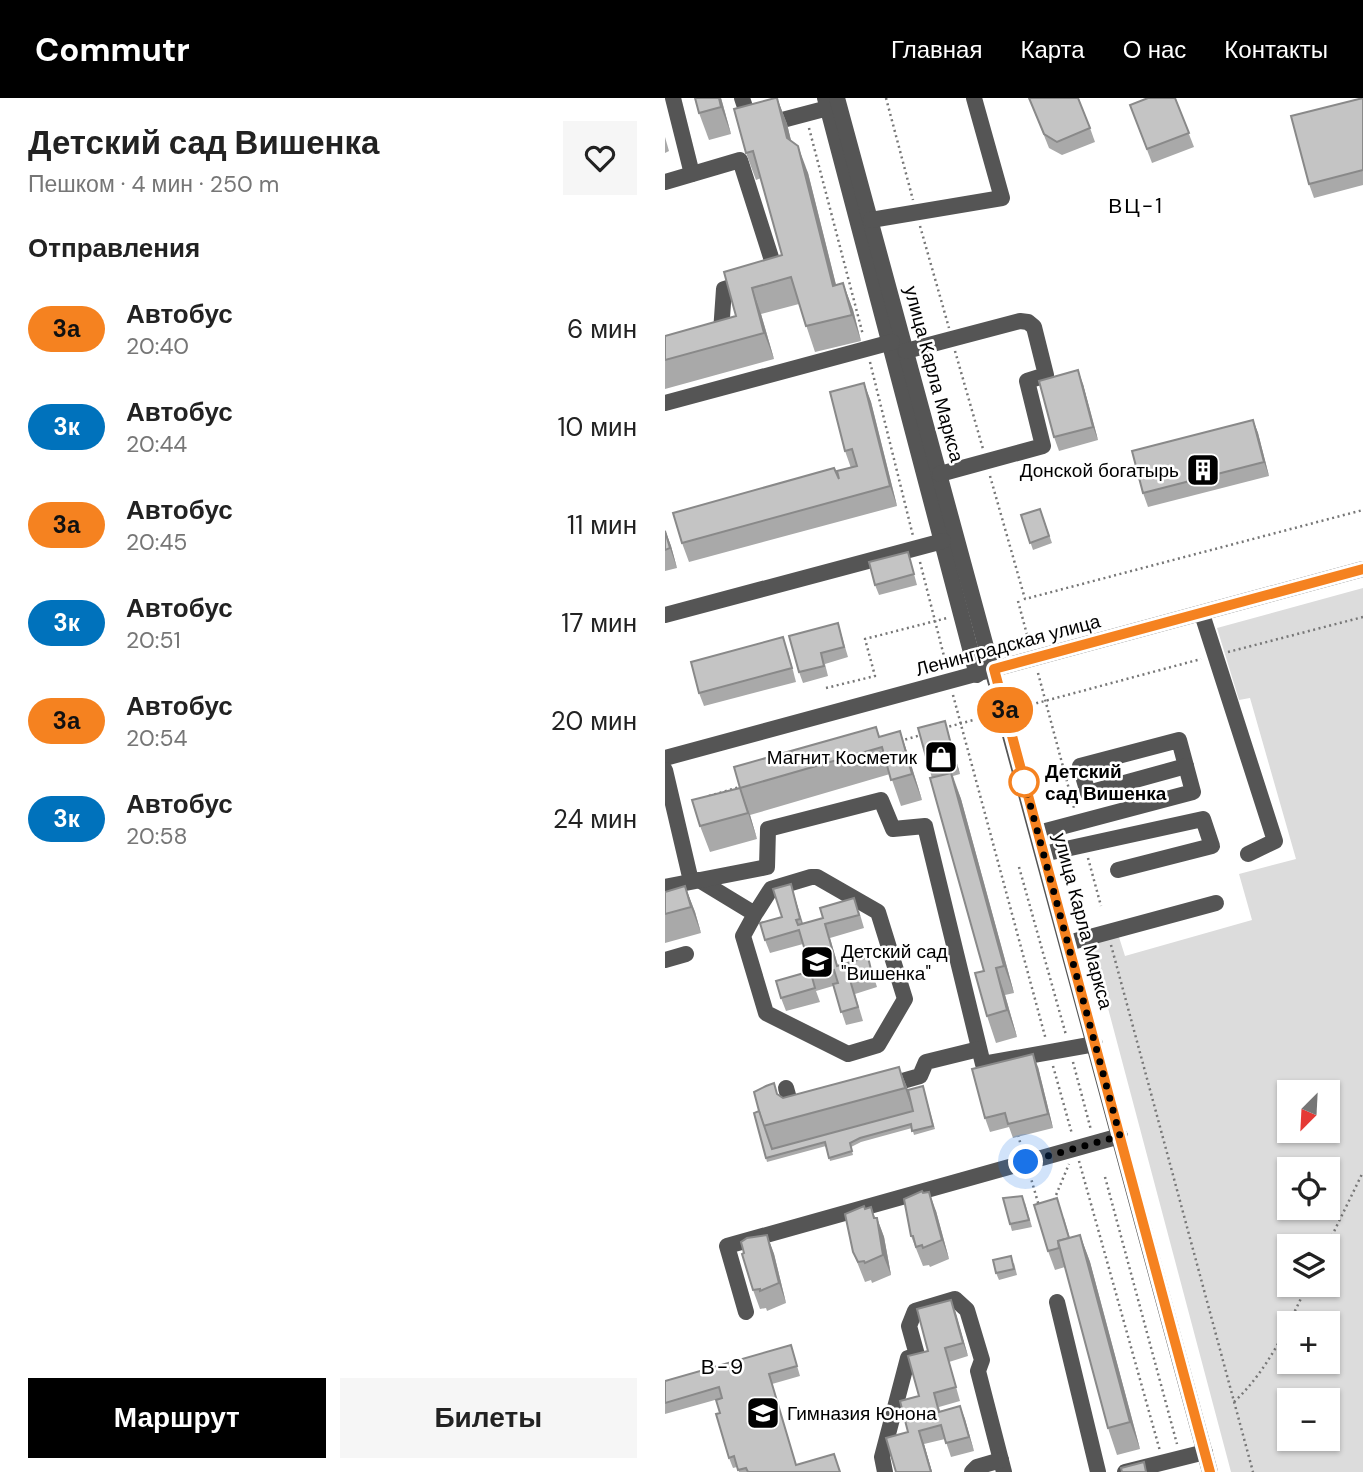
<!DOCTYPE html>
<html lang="ru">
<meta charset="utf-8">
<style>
body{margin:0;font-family:"DM Sans",sans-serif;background:#f6f6f6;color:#222;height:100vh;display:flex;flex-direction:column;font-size:26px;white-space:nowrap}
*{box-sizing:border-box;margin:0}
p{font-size:23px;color:#767676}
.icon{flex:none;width:38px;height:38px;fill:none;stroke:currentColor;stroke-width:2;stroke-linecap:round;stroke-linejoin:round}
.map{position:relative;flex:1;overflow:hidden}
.side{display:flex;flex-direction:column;background:#fff;width:665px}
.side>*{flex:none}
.badge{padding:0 14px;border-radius:23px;font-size:24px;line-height:46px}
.needle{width:46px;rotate:204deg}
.controls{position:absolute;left:612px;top:982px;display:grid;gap:14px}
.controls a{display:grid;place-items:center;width:63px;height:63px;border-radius:0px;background:#fff;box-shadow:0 2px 5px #0004;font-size:35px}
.you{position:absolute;width:35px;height:35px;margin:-18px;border:5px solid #fff;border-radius:50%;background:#1a73e8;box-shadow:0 0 0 10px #1a73e833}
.map>.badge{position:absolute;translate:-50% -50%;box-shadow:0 0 0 4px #fff}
h2{padding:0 28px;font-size:26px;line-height:63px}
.round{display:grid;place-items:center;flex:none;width:74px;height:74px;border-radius:0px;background:#f6f6f6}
.headline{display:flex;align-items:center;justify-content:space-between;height:119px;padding:0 28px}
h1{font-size:33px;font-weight:700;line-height:52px}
.cta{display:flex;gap:14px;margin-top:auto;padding:14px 28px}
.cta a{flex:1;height:80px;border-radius:0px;background:#000;color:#fff;font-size:28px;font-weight:700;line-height:80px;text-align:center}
.cta a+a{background:#f6f6f6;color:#222}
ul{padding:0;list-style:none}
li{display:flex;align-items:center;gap:21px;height:98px;padding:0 28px}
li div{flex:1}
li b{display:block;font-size:26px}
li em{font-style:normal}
li .badge{min-width:77px;font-weight:700;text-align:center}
header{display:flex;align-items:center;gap:42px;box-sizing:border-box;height:98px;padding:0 35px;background:#000;color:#fff}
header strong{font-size:33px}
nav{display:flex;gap:38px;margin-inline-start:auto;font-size:24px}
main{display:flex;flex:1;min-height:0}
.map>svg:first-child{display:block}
</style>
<header>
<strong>Commutr</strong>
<nav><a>Главная</a><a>Карта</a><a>О нас</a><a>Контакты</a></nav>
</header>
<main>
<section class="side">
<div class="headline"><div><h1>Детский сад Вишенка</h1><p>Пешком · 4 мин · 250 m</p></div><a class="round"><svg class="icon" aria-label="heart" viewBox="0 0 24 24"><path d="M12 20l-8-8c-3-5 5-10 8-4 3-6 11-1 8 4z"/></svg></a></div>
<h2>Отправления</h2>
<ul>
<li><span class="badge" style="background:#f58220;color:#111">3а</span><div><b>Автобус</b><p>20:40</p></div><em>6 мин</em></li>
<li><span class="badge" style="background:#0072bc;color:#fff">3к</span><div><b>Автобус</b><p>20:44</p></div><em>10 мин</em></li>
<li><span class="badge" style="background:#f58220;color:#111">3а</span><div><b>Автобус</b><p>20:45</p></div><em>11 мин</em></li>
<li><span class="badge" style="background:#0072bc;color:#fff">3к</span><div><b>Автобус</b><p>20:51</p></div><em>17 мин</em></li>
<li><span class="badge" style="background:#f58220;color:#111">3а</span><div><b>Автобус</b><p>20:54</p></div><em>20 мин</em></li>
<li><span class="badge" style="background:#0072bc;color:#fff">3к</span><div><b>Автобус</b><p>20:58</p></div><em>24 мин</em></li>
</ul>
<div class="cta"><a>Маршрут</a><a>Билеты</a></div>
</section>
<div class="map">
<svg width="698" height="1374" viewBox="0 0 698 1374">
<rect width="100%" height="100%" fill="#fff"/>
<!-- green -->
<path fill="#dcdcdc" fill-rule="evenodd" d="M 698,490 L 698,1374 L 566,1374 L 426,846 L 453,836 L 460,858 L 587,822 L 574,776 L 631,761 L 585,600 L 574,602 L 552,530 ZM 625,994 L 663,994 L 663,1032 L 625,1032 ZM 625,1071 L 663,1071 L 663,1110 L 625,1110 ZM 625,1148 L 663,1148 L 663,1186 L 625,1186 ZM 625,1225 L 663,1225 L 663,1264 L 625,1264 ZM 625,1302 L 663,1302 L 663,1340 L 625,1340 Z"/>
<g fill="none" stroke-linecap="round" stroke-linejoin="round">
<!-- path -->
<g stroke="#777" stroke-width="2.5" stroke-dasharray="2 3.5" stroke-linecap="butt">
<path d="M 221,0 L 248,102"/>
<path d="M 144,30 L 198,237"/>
<path d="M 255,128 L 284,230"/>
<path d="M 290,253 L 318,351"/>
<path d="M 205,264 L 248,438"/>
<path d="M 325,378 L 360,501 L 698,412"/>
<path d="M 255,464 L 282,570"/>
<path d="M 353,503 L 365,548"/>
<path d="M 563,554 L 698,519"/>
<path d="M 373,575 L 409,710"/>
<path d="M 161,590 L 210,578 L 200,541 L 282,520"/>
<path d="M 288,597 L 381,942"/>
<path d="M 350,611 L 536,561"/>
<path d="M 279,630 L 327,617"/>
<path d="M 235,643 L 256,637"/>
<path d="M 44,698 L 78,688"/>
<path d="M 423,760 L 436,808"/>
<path d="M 354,769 L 401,937"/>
<path d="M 446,847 L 588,1374"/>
<path d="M 408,964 L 426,1032"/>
<path d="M 388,968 L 407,1036"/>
<path d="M 353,1037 L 357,1051"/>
<path d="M 414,1063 L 495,1353"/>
<path d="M 365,1077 L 374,1108"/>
<path d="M 440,1079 L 512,1346"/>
<path d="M 389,1102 L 404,1066"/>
<path d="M 662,1148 L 698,1074"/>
<path d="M 569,1304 C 604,1271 622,1229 643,1186"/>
</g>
<!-- minor -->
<g stroke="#555" stroke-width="16">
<path d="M 8,0 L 27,76"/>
<path d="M 77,0 L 87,30 L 163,10"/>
<path d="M 160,0 L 312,577"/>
<path d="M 172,0 L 545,1374"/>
<path d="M 0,84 L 75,62 L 111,175 L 106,176"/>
<path d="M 206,122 L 337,100 L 309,0"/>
<path d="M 46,236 L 56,234 L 59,191 L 84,183"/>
<path d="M 241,253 L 355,223 L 363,224 L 369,229 L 381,277 L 362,283 L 378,348 L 275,376"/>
<path d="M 0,305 L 227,244"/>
<path d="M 537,516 L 610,743 L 583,756"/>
<path d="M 0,517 L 278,443"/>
<path d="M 514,642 L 521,668 L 423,695 L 415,668 Z"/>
<path d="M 0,660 L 698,471"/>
<path d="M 0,672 L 26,783"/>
<path d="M 373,735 L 528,694 L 521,668"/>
<path d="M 378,756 L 538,721 L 547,748 L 453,772"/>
<path d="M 34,782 L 90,816 L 78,838 L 101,915 L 183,956 L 213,947 L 240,901 L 213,814 L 152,779 L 146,779 L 106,791 L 90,816"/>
<path d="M 0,789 L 102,769 L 103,731 L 216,702 L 228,731 L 260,728 L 318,966 L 430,946"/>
<path d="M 403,845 L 551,805"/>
<path d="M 0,862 L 21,856"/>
<path d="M 220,988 L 255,978 L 261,964 L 314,951"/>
<path d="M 121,990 L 128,1015 L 131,1014"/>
<path d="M 392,1204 L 433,1374"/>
<path d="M 81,1214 L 62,1148 L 455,1038"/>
<path d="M 220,1374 L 217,1359 L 243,1260 L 252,1257 L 244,1228 L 250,1213 L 290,1201 L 302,1212 L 317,1262 L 313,1273 L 339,1374"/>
<path d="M 307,1374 L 312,1369 L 336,1362"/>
<path d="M 460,1374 L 540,1354"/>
</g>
</g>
<!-- wall -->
<g fill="#a9a9a9">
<path d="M 56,0 L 66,36 L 44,42 L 34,15 Z"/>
<path d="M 112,0 L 122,26 L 126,43 L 143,75 L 171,187 L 178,185 L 188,212 L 196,243 L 150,254 L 134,206 L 96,216 L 109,261 L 0,291 L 0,238 L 71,218 L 59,174 L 117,157 L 96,80 L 91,82 L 81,55 Z"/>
<path d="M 364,0 L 425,30 L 430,44 L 397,57 L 384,50 Z"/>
<path d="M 510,0 L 529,49 L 487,65 L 465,7 Z"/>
<path d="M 698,0 L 698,87 L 649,100 L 644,86 Z"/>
<path d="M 0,39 L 4,53 L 0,55 Z"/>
<path d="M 199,285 L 206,304 L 232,408 L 24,464 L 17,445 L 174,381 L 186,370 L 180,353 Z"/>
<path d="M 418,286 L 433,342 L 394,353 L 389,339 Z"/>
<path d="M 588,322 L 593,335 L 604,378 L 483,409 L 478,395 Z"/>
<path d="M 375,411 L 387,445 L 368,452 L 356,417 Z"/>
<path d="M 0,432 L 6,448 L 12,470 L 0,473 Z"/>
<path d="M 243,454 L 252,487 L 214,497 L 210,487 Z"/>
<path d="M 173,525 L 183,559 L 160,566 L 163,578 L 138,585 L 134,574 Z"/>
<path d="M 123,553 L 131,584 L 39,608 L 34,595 Z"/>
<path d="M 280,623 L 295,676 L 288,678 L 296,701 L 349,895 L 340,897 L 352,939 L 331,945 L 322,918 L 319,873 L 265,673 Z"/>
<path d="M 211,629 L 215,639 L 235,633 L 244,660 L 257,702 L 236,708 L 225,676 L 85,717 L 92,741 L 45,754 L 35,728 L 75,690 Z"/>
<path d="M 20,788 L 30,814 L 36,835 L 0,845 L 0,794 Z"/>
<path d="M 130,800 L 138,825 L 194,813 L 199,830 L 165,840 L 173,868 L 207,873 L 212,889 L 190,896 L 198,923 L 181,927 L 168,888 L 151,893 L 155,904 L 121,913 L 116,900 L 146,873 L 138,846 L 105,855 L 100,842 Z"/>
<path d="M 234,969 L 243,992 L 258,988 L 270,1031 L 249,1037 L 247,1030 L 196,1044 L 186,1049 L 188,1057 L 165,1063 L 161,1048 L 102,1064 L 89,1015 L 94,1013 L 113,997 L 118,1000 Z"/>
<path d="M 373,969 L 388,1030 L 348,1040 L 344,1029 L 325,1034 L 320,1020 Z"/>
<path d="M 258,1095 L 271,1113 L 284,1161 L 265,1169 L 264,1167 L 258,1168 L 246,1138 Z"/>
<path d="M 360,1105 L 367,1129 L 347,1133 L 345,1126 Z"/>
<path d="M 210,1120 L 212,1120 L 219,1139 L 226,1177 L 207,1185 L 206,1182 L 200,1184 L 188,1154 Z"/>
<path d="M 399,1120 L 405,1140 L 415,1137 L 425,1164 L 475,1351 L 452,1357 L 443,1330 L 400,1169 L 390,1172 L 383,1153 Z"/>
<path d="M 102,1137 L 109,1156 L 121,1205 L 102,1213 L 101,1210 L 95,1211 L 88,1192 L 79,1155 Z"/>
<path d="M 349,1165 L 352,1177 L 334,1182 L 331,1175 Z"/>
<path d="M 286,1202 L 303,1258 L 284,1264 L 295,1303 L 274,1309 L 275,1313 L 295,1308 L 309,1353 L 286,1359 L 280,1341 L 259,1346 L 267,1374 L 231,1374 L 254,1298 L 263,1253 Z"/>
<path d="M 126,1247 L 135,1278 L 107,1286 L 131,1367 L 169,1356 L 175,1374 L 74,1374 L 72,1369 L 68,1370 L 64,1360 L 55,1315 L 57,1300 L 0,1316 L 0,1283 Z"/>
</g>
<!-- shaded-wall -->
<g fill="#898989">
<path d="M 54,0 L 56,0 L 66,36 L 56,9 Z"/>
<path d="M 112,0 L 122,26 L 132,67 L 122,40 Z"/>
<path d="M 133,48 L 143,75 L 178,215 L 168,188 Z"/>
<path d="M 178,185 L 188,212 L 196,243 L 187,217 Z"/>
<path d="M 87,190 L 96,216 L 109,261 L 99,235 Z"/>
<path d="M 413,272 L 418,286 L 433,342 L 428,329 Z"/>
<path d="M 199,285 L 206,304 L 232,408 L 225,388 Z"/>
<path d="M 588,322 L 593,335 L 604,378 L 599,364 Z"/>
<path d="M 0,432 L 6,448 L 12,470 L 5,450 Z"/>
<path d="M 280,623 L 283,634 L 295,676 L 291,666 Z"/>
<path d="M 235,633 L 244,660 L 257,702 L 247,676 Z"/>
<path d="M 286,675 L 296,701 L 349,895 L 339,868 Z"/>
<path d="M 75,690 L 85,717 L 92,741 L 83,715 Z"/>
<path d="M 126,786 L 130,800 L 140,834 L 135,821 Z"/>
<path d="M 20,788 L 30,814 L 36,835 L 26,809 Z"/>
<path d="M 331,870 L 340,897 L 352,939 L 342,912 Z"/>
<path d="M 368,956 L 373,969 L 388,1030 L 383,1016 Z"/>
<path d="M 234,969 L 244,995 L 249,1016 L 240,990 Z"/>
<path d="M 264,1094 L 271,1113 L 284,1161 L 277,1142 Z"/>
<path d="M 206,1109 L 213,1128 L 212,1120 L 219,1139 L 226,1177 L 218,1157 Z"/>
<path d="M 102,1137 L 109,1156 L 121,1205 L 114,1185 Z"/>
<path d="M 415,1137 L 425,1164 L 475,1351 L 465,1324 Z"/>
<path d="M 286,1202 L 291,1215 L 303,1258 L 298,1245 Z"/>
<path d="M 295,1308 L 300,1321 L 309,1353 L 304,1339 Z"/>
<path d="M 254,1333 L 259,1346 L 267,1374 L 266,1374 Z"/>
</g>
<!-- building -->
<g fill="#c4c4c4" stroke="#898989" stroke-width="2">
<path d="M 30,0 L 54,0 L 56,9 L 34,15 Z"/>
<path d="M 110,0 L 112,0 L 122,40 L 133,48 L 168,188 L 178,185 L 187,217 L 141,228 L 126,179 L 87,190 L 99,235 L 0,262 L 0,238 L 71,218 L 59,174 L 117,157 L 88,53 L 81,55 L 69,11 Z"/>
<path d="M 364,0 L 413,0 L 425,30 L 392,44 L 379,36 Z"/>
<path d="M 483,0 L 510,0 L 524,35 L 482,51 L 465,7 Z"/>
<path d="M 698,0 L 698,72 L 644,86 L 626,18 Z"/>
<path d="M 413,272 L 428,329 L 389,339 L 374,283 Z"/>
<path d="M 199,285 L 225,388 L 17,445 L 8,415 L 169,370 L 174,381 L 172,373 L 192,368 L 187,351 L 180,353 L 165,294 Z"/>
<path d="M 588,322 L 599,364 L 478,395 L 467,353 Z"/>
<path d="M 375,411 L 384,438 L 365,445 L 356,417 Z"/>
<path d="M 0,433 L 5,450 L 0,452 Z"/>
<path d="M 243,454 L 249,476 L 210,487 L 204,464 Z"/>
<path d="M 173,525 L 179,549 L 156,555 L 159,568 L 134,574 L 124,538 Z"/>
<path d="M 118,539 L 127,570 L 34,595 L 26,564 Z"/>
<path d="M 280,623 L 291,666 L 265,673 L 253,630 Z"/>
<path d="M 211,629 L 214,639 L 235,633 L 247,676 L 226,682 L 217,649 L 75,690 L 69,669 Z"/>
<path d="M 286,675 L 339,868 L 331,870 L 342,912 L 322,918 L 310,875 L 319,873 L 265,680 Z"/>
<path d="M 75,690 L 83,715 L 35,728 L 27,702 Z"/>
<path d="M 126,786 L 135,821 L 131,822 L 133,827 L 158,820 L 155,810 L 189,800 L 194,817 L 160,826 L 172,868 L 203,859 L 207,876 L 185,882 L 193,909 L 176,914 L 168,886 L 173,885 L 169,872 L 147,879 L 150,890 L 116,900 L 111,883 L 146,873 L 134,832 L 100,842 L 95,825 L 117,819 L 108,791 Z"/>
<path d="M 20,788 L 26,809 L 0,816 L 0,794 Z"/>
<path d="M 368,956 L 383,1016 L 343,1026 L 340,1015 L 320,1020 L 307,971 Z"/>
<path d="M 234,969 L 240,990 L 98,1028 L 89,994 L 101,988 L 109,985 L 112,996 L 118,1000 Z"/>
<path d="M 258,988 L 268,1028 L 247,1033 L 246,1026 L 195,1040 L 185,1045 L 187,1053 L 164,1060 L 160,1044 L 101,1060 L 89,1015 L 94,1013 L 107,1051 L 248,1013 L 243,992 Z"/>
<path d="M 257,1093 L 258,1095 L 264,1094 L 277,1142 L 258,1150 L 257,1147 L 251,1149 L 248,1138 L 246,1138 L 239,1101 Z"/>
<path d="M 357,1098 L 364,1122 L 345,1126 L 338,1100 Z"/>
<path d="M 392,1100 L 404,1140 L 393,1143 L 394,1150 L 383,1153 L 369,1107 Z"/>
<path d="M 199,1108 L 200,1111 L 206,1109 L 209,1120 L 212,1120 L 218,1157 L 200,1165 L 199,1163 L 193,1164 L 188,1154 L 180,1116 Z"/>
<path d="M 102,1137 L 114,1185 L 95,1193 L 95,1191 L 88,1192 L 77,1156 L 79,1155 L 76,1144 L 82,1140 Z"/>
<path d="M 415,1137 L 465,1324 L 443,1330 L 393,1143 Z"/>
<path d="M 346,1158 L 349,1171 L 331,1175 L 328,1162 Z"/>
<path d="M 286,1202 L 298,1245 L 280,1250 L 291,1289 L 269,1295 L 274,1314 L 295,1308 L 304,1339 L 281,1345 L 276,1327 L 254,1333 L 266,1374 L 231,1374 L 221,1340 L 243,1334 L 235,1303 L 254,1298 L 243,1258 L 263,1253 L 252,1211 Z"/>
<path d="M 126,1247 L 132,1268 L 104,1276 L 131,1367 L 169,1356 L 175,1374 L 83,1374 L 81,1370 L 73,1372 L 69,1358 L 64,1360 L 51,1316 L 55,1315 L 51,1302 L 57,1300 L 54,1289 L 0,1305 L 0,1283 Z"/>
<path d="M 479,1364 L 481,1374 L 457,1374 L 456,1370 Z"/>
</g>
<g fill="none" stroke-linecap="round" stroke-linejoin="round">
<defs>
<path id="line" d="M 545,1374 L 329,571 L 698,471"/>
</defs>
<!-- line casing -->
<use href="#line" stroke="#fff" stroke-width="16"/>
<!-- line -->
<use href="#line" stroke="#f58220" stroke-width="10"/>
<!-- walk -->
<path stroke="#000" stroke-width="7" stroke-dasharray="0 12.6" d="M 359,684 L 455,1038 L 361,1064"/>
</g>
<!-- icons -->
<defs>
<symbol id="building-square" viewBox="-11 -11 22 22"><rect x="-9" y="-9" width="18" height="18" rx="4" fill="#000" stroke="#fff"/><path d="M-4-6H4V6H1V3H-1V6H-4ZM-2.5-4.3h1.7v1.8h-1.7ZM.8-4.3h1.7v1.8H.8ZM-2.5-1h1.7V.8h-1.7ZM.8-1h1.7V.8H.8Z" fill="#fff"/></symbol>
<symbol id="shop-square" viewBox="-11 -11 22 22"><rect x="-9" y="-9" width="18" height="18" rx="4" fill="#000" stroke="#fff"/><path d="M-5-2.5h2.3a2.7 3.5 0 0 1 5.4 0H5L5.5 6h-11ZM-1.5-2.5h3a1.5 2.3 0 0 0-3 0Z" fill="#fff"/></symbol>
<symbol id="school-square" viewBox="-11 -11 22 22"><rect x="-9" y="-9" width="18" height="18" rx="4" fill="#000" stroke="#fff"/><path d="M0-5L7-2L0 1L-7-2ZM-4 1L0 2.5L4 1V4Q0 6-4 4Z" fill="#fff"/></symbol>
</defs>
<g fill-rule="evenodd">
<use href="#building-square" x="519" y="353" width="38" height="38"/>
<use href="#shop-square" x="257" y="640" width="38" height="38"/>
<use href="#school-square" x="133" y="845" width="38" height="38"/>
<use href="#school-square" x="79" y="1296" width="38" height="38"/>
</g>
<!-- markers -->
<circle fill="#fff" stroke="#f58220" stroke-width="3.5" cx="359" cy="684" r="14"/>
<g text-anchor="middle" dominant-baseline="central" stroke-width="5" stroke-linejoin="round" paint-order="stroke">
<!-- street labels -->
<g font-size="19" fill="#000" stroke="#fff">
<text transform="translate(269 276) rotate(75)">улица Карла Маркса</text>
<text transform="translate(343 547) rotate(-15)">Ленинградская улица</text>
<text transform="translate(418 823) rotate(75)">улица Карла Маркса</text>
</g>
<!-- poi labels -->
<g font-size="19" fill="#000" stroke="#fff" text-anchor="end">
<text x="514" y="372">Донской богатырь</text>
<text x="252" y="659">Магнит Косметик</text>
<text x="176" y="853" text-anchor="start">Детский сад<tspan x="176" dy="22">"Вишенка"</tspan></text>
<text x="122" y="1315" text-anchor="start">Гимназия Юнона</text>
</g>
<!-- stop labels -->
<g font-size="19" font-weight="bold" fill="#000" stroke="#fff" text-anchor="start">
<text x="380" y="673">Детский<tspan x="380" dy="22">сад Вишенка</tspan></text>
</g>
<!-- neighbourhood labels -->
<g font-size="21" letter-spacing="2" fill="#000" stroke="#fff">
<text x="471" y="108">ВЦ-1</text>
<text x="58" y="1269">В-9</text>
</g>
</g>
</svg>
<div class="controls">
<a><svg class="needle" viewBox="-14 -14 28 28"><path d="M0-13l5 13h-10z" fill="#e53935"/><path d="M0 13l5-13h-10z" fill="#767676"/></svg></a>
<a><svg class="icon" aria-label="locate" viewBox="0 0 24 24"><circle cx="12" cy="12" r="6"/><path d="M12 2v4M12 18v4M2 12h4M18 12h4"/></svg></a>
<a><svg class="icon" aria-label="layers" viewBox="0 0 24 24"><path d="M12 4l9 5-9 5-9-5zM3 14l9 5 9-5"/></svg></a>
<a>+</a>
<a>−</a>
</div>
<div class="you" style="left:361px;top:1064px"></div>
<b class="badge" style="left:340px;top:612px;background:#f58220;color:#111">3а</b>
</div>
</main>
